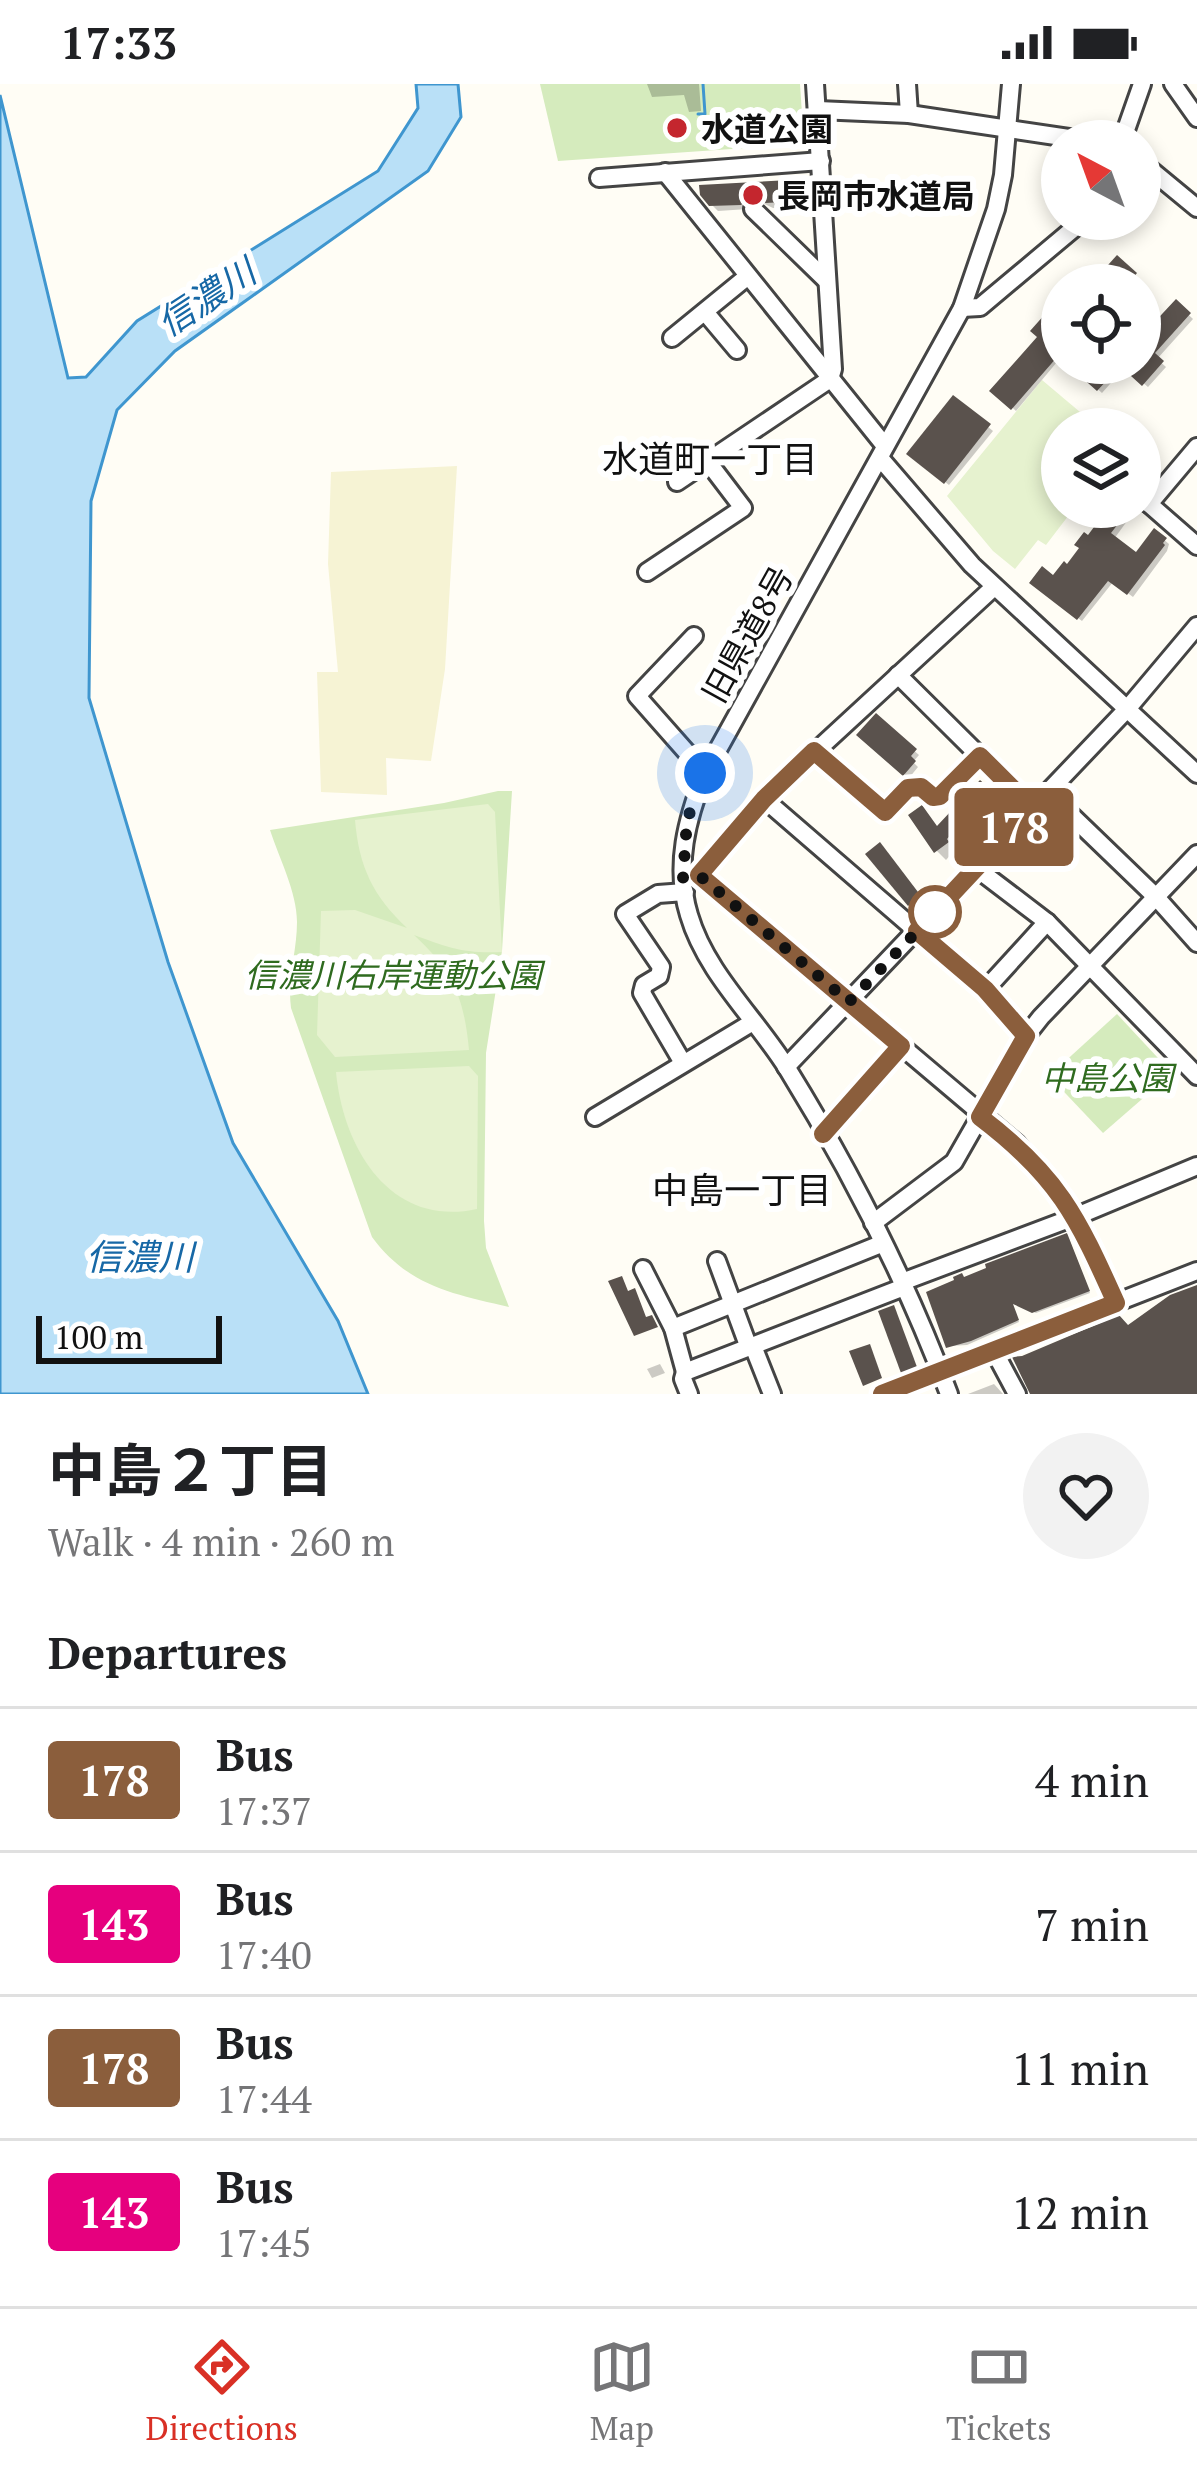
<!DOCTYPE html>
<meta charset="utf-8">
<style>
body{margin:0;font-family:"PT Serif","Noto Sans JP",serif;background:#f2f2f2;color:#202124;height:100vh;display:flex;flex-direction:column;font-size:45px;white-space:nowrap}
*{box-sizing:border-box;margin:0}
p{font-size:39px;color:#757577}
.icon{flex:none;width:66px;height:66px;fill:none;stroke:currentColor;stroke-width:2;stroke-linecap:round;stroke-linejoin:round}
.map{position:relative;height:1310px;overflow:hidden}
.sheet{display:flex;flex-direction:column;background:#fff;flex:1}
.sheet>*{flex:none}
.badge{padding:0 24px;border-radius:9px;font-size:42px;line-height:78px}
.needle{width:78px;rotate:319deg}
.fabs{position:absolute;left:1041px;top:36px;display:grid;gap:24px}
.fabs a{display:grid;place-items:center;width:120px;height:120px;border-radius:50%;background:#fff;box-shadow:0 6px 18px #0003;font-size:60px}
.scale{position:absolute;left:36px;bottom:30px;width:186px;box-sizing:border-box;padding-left:12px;border:6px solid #111;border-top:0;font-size:33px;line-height:42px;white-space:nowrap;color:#111;-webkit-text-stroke:9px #fff;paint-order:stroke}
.you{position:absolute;width:60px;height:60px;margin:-30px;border:9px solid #fff;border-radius:50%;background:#1a73e8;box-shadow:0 0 0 18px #1a73e833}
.map>.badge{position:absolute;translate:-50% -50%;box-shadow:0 0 0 6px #fff}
h2{padding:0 48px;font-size:45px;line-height:108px}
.round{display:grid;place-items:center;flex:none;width:126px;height:126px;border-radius:63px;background:#f2f2f2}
.head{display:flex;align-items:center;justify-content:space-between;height:204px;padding:0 48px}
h1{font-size:57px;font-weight:700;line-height:90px}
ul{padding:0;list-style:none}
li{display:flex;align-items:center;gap:36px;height:144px;padding:0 48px;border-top:3px solid #e0e0e0}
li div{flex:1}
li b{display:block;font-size:45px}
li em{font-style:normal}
li .badge{min-width:132px;font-weight:700;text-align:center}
.status{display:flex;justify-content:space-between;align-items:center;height:84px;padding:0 60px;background:#fff;direction:ltr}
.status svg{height:33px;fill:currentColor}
.dock{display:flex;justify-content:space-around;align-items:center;height:168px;border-top:3px solid #e0e0e0;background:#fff;font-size:33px;color:#757577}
.dock a{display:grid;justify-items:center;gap:6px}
.dock .current{color:#d93025}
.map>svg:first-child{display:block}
</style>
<div class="status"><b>17:33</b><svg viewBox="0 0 49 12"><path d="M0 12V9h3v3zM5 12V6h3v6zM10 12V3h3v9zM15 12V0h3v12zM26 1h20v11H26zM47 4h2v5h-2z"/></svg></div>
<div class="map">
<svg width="1197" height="1310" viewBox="0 0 1197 1310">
<rect width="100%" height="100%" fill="#fffdf5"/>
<!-- farmland -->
<path fill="#f6f3d4" d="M 457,382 L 445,585 L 431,677 L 386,674 L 387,711 L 321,708 L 317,588 L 338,588 L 328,480 L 331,388 Z"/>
<!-- green -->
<g fill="#d5ebbd">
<path d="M 540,0 L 800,0 L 804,60 L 558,77 Z"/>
<path d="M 498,707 L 512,707 L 502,867 L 486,969 L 484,1137 L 486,1164 L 509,1223 C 453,1210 408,1202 372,1153 L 291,924 C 287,894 297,868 297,838 C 297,808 279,774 270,746 L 444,719 Z"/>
<path d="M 1117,930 L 1172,989 L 1103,1049 L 1049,992 Z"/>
</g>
<!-- pitch -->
<g fill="#e6f2cf">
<path d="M 1042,296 L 1080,328 L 1080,345 L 1062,345 L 1062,423 L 1075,423 L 1046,461 L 1038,456 L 1015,485 L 993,467 L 947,412 Z"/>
<path d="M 488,720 L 495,728 L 502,868 C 464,870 447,863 414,851 C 453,887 464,913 469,966 L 335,973 L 317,951 L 321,827 L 355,826 L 407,844 C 373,812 359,783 355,736 Z"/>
<path d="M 469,982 L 478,992 L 477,1125 C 390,1144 343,1064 336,988 Z"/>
</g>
<!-- water -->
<path fill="#b9e0f7" stroke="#3f96cf" stroke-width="3" d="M 416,0 L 458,0 L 461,33 L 428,87 L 175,267 L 117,326 L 91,417 L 89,614 L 168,878 L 233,1059 L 338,1237 L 368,1310 L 0,1310 L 0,11 L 68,294 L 86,293 L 137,237 L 378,87 L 418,24 Z"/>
<!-- shadow -->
<g fill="#0003">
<path d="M 647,0 L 699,0 L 701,27 L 689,28 L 684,11 L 652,13 Z"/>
<circle cx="750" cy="52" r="12"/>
<path d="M 807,98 L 813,103 L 811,121 L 773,124 L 758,117 L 748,125 L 718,127 L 711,120 Z"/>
<path d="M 1062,216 L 1062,272 L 1016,327 L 994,306 L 1041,254 Z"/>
<path d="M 1176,219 L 1193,235 L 1157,275 L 1166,283 L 1148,303 L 1125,283 L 1102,309 L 1075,284 L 1080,279 L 1140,279 L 1140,240 L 1150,249 Z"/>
<path d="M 954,315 L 993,347 L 949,401 L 910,370 Z"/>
<path d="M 1112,423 L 1130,424 L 1126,429 L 1130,433 L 1114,455 L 1137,472 L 1155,448 L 1169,460 L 1167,467 L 1133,513 L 1113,498 L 1082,537 L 1037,503 L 1068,484 Z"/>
<path d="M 876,633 L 919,671 L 913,678 L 918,683 L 909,694 L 860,651 Z"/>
<path d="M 980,700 L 998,717 L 946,776 L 937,767 L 939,745 Z"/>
<path d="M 889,771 L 929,823 L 919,830 L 910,820 Z"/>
<path d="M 1069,1155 L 1090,1209 L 1036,1229 L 1011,1218 L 1019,1238 L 967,1261 L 949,1262 L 965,1196 Z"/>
<path d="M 660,1280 L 665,1289 L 652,1294 L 647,1285 Z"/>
<path d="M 994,1300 L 1003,1310 L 968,1310 Z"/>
</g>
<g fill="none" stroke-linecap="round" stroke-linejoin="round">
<!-- stream -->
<path stroke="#3f96cf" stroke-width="3" d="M 698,30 L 705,30 L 703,0"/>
</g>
<!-- building -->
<g fill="#5a524d">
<path d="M 808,95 L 806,117 L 765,119 L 751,113 L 741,121 L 709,122 L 700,111 L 699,101 Z"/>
<path d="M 1117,171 L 1137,189 L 1127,201 L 1090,201 Z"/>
<path d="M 1062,211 L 1062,261 L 1055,269 L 1058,272 L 1011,326 L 989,307 L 1037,253 L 1030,247 Z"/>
<path d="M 1176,215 L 1191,229 L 1155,269 L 1164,277 L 1142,302 L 1120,282 L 1097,307 L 1071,284 L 1076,279 L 1140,279 L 1140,236 L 1149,244 Z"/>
<path d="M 953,311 L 991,340 L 944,400 L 906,370 Z"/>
<path d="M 1109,423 L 1128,427 L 1111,449 L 1136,468 L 1154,444 L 1167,454 L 1163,459 L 1165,461 L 1127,511 L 1108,497 L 1077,536 L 1029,499 L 1042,482 L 1053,491 L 1064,477 L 1067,480 L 1079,464 L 1074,461 L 1084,448 L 1088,451 Z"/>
<path d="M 876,629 L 917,665 L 911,672 L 916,677 L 903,692 L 856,651 Z"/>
<path d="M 980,696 L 991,706 L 947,755 L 949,758 L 934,769 L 908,731 L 922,721 L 937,742 Z"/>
<path d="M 880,758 L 921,812 L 908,822 L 865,770 Z"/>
<path d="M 1067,1149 L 1090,1207 L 1032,1229 L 1013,1220 L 1019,1236 L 971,1257 L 946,1264 L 926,1208 L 954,1196 L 953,1193 L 962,1189 L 964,1193 L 986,1184 L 985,1180 Z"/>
<path d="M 622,1192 L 628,1207 L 635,1204 L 646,1233 L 652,1231 L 658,1243 L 634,1252 L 608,1197 Z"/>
<path d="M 1197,1201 L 1197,1310 L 1030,1310 L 1012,1273 L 1022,1272 L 1119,1231 L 1128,1241 L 1170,1211 Z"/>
<path d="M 894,1221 L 917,1283 L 901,1289 L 878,1227 Z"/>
<path d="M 870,1260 L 882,1294 L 863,1302 L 849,1267 Z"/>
</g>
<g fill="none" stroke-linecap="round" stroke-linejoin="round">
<defs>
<g id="minor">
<path d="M 815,0 L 833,285 L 830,295"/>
<path d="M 907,0 L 909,30"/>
<path d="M 1173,0 L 1197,34"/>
<path d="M 818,26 L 909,30 L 1089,57"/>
<path d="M 1122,57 L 1142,0"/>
<path d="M 1140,77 L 1197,124"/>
<path d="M 665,88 L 885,362"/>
<path d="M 599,94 L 821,77"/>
<path d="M 753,125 L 827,197"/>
<path d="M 962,224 L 980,223 L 1085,135"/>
<path d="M 705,228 L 737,266"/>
<path d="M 672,254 L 748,192"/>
<path d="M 880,374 L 972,481 L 1197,690"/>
<path d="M 677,398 L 830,295"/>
<path d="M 1140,412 L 1197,462"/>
<path d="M 1149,420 L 1197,363"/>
<path d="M 647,488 L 743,424 L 708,378"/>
<path d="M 694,552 L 637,612 L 705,689"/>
<path d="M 898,591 L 1032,724"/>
<path d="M 814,667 L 885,728 L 908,704 L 921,703 L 933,713 L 940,713 L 980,672"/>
<path d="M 1047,708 L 1156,813 L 1197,859"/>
<path d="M 764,715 L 985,906 L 1026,952"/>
<path d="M 976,784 L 1047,838 L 1197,992"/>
<path d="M 699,791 L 1017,1060 L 1077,1132 L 1116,1219"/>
<path d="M 693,792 L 699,791 L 764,715 L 994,503"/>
<path d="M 985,906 L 1047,838"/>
<path d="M 683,979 L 642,909 L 644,901 L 659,892 L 661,883 L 625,830 L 658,810 L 685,808"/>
<path d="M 786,983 L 1128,624 L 1197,542"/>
<path d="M 595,1033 L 753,938"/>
<path d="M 823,1050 L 901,962"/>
<path d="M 873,1139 L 954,1078 L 1026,952 L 1041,933 L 1197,770"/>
<path d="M 717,1177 L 749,1264"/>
<path d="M 643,1185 L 673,1244 L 685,1288"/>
<path d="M 902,1198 L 1077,1132 L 1197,1082"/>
<path d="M 673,1244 L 881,1160"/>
<path d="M 753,1262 L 772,1310"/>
<path d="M 994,1267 L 1017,1310"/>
<path d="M 689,1310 L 683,1295 L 685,1288 L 904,1203"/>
<path d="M 882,1310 L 1197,1187"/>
<path d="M 949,1310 C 907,1198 850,1086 787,984 C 755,933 706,889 689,831 C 674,782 687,734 705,689 L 962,224 L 996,125 L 1003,91 L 1011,0"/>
</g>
</defs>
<!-- minor casing -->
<use href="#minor" stroke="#444" stroke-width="22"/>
<!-- minor -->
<use href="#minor" stroke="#fff" stroke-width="16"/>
</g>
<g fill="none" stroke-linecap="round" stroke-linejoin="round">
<defs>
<path id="line" d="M 823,1050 L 901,962 L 699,791 L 764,715 L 814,667 L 885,728 L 908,704 L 921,703 L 933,713 L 940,712 L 980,672 L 1032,724 L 917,847 L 985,905 L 1026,952 L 980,1033 C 1058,1092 1077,1132 1116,1219 L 882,1310"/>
</defs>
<!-- line casing -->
<use href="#line" stroke="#fff" stroke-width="27"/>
<!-- line -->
<use href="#line" stroke="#8b5e3c" stroke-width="18"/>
<!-- walk -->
<path stroke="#111" stroke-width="12" stroke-dasharray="0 21.6" d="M 705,689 L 687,736 L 683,794 L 699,791 L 849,918 L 947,816 L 935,828"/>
</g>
<!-- markers -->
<g fill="#c4262e" stroke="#fff" stroke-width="4.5">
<circle cx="677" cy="44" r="12"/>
<circle cx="753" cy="111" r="12"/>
</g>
<circle fill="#fff" stroke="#8b5e3c" stroke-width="6" cx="935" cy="828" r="24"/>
<g text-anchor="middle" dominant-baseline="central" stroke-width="12" stroke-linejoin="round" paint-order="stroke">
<!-- poi labels -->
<g font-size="33" font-weight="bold" fill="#111" stroke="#fff" text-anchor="start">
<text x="701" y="44">水道公園</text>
<text x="777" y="111">長岡市水道局</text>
</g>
<!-- street labels -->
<g font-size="33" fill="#111" stroke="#fff">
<text transform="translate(747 550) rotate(-61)">旧県道8号</text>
</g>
<!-- park labels -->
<g font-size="33" font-style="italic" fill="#2f6b1f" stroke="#fff">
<text x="393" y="890">信濃川右岸運動公園</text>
<text x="1107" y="993">中島公園</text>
</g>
<!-- water labels -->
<g font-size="36" font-style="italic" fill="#1768a6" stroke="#fff">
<text transform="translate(206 213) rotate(-33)">信濃川</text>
<text x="140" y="1172">信濃川</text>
</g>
<!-- neighbourhood labels -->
<g font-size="36" fill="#111" stroke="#fff">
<text x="710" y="374">水道町一丁目</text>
<text x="742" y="1105">中島一丁目</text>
</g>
</g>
</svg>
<div class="fabs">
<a><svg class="needle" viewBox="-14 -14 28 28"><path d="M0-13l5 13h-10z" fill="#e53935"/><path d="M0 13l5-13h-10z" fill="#757577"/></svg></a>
<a><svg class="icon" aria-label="locate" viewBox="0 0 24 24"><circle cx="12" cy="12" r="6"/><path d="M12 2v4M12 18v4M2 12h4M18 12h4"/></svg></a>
<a><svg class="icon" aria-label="layers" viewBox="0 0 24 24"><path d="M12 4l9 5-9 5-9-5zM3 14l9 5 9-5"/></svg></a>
</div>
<div class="scale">100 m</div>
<div class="you" style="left:705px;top:689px"></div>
<b class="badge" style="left:1014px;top:743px;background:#8b5e3c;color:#fff">178</b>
</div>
<section class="sheet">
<div class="head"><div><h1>中島２丁目</h1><p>Walk · 4 min · 260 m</p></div><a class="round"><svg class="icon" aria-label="heart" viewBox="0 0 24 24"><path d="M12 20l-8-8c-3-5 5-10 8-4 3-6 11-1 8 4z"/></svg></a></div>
<h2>Departures</h2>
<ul>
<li><span class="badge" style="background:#8b5e3c;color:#fff">178</span><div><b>Bus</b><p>17:37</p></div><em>4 min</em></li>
<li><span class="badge" style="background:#e6007e;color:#fff">143</span><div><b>Bus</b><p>17:40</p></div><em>7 min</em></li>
<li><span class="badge" style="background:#8b5e3c;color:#fff">178</span><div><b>Bus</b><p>17:44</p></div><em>11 min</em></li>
<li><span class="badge" style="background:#e6007e;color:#fff">143</span><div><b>Bus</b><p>17:45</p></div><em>12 min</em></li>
</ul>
</section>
<nav class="dock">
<a class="current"><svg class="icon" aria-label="directions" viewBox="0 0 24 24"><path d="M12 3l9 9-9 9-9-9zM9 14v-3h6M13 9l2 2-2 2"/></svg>Directions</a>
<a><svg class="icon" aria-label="map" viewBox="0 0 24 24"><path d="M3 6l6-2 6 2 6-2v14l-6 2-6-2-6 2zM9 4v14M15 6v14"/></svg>Map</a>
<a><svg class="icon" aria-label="tickets" viewBox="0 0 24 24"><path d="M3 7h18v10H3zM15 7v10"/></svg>Tickets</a>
</nav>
